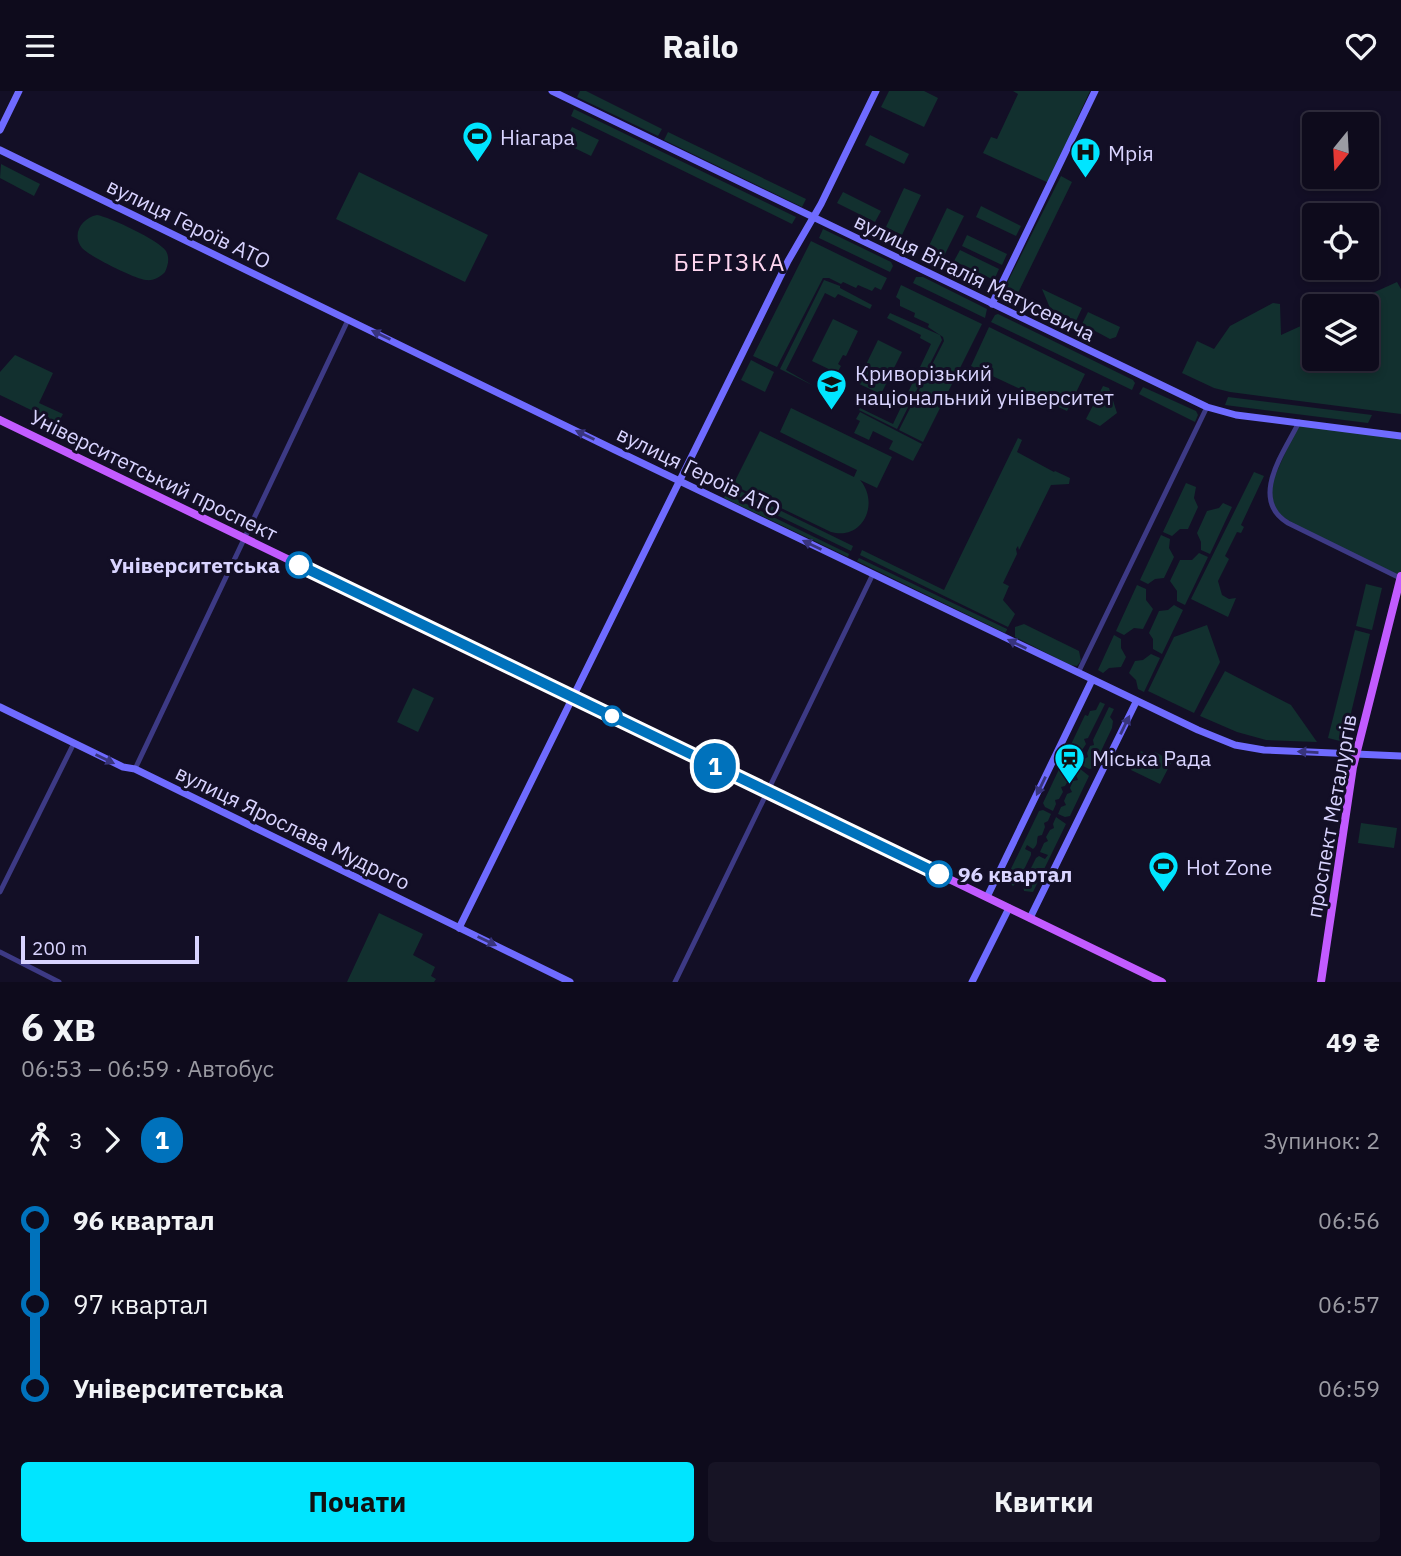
<!DOCTYPE html>
<html lang="uk">
<meta charset="utf-8">
<style>
body{margin:0;font-family:"IBM Plex Sans",sans-serif;background:#171425;color:#f1f3f6;height:100vh;display:flex;flex-direction:column;font-size:26px;white-space:nowrap}
*{box-sizing:border-box;margin:0}
p{font-size:23px;color:#9b9ba3}
.icon{flex:none;width:38px;height:38px;fill:none;stroke:currentColor;stroke-width:2;stroke-linecap:round;stroke-linejoin:round}
.map{position:relative;height:891px;overflow:hidden}
.panel{display:flex;flex-direction:column;background:#0e0b1c;flex:1}
.panel>*{flex:none}
.badge{padding:0 14px;border-radius:23px;font-size:24px;line-height:46px}
.needle{width:46px;rotate:198deg}
.controls{position:absolute;left:1302px;top:21px;display:grid;gap:14px}
.controls a{display:grid;place-items:center;width:77px;height:77px;border-radius:7px;background:#0e0b1c;box-shadow:0 4px 10px #0003,0 0 0 2px #2e2b3b;font-size:35px}
.scale{position:absolute;left:21px;bottom:18px;width:178px;box-sizing:border-box;padding-left:7px;border:4px solid #d9d4ff;border-top:0;font-size:19px;line-height:24px;white-space:nowrap;color:#d9d4ff;-webkit-text-stroke:5px #130f26;paint-order:stroke}
.map>.badge{position:absolute;translate:-50% -50%;box-shadow:0 0 0 4px #fff}
.legs{display:flex;align-items:center;gap:10px;height:77px;padding:0 21px;font-size:23px}
.legs p{margin-inline-start:auto}
.summary{display:flex;align-items:center;justify-content:space-between;height:119px;padding:0 21px}
h1{font-size:38px;font-weight:700;line-height:52px}
.button{display:flex;gap:14px;margin-top:auto;padding:14px 21px}
.button a{flex:1;height:80px;border-radius:7px;background:#00e5ff;color:#111;font-size:28px;font-weight:700;line-height:80px;text-align:center}
.button a+a{background:#171425;color:#f1f3f6}
ul{padding:0 21px;list-style:none}
li{display:flex;align-items:center;gap:24px;height:84px;font-size:26px}
li i{display:grid;place-items:center;width:10px;height:100%;margin:0 9px;background:currentColor}
li i::after{content:'';width:18px;height:18px;margin:-9px;border:5px solid;border-radius:50%;background:#0e0b1c}
li p{margin-inline-start:auto}
li:first-child i{background:linear-gradient(#0000 50%,currentColor 0)}
li:last-child i{background:linear-gradient(currentColor 50%,#0000 0)}
header{display:flex;justify-content:space-between;align-items:center;height:91px;padding:0 21px;background:#0e0b1c;font-size:32px;font-weight:700}
.map>svg:first-child{display:block}
</style>
<header><svg class="icon" aria-label="menu" viewBox="0 0 24 24"><path d="M4 6h16M4 12h16M4 18h16"/></svg>Railo<svg class="icon" aria-label="heart" viewBox="0 0 24 24"><path d="M12 20l-8-8c-3-5 5-10 8-4 3-6 11-1 8 4z"/></svg></header>
<div class="map">
<svg width="1401" height="891" viewBox="0 0 1401 891">
<rect width="100%" height="100%" fill="#130f26"/>
<!-- green -->
<g fill="#12302f">
<path d="M 580,0 L 586,0 L 662,38 L 658,45 L 577,6 Z"/>
<path d="M 889,0 L 924,0 L 938,7 L 924,36 L 881,16 Z"/>
<path d="M 1013,0 L 1090,0 L 1076,30 L 1080,32 L 1051,93 L 983,62 L 991,46 L 997,48 L 1018,3 Z"/>
<path d="M 574,18 L 796,126 L 792,133 L 571,25 Z"/>
<path d="M 572,36 L 599,49 L 591,65 L 564,52 Z"/>
<path d="M 668,41 L 806,108 L 802,116 L 664,49 Z"/>
<path d="M 870,44 L 909,63 L 904,73 L 865,54 Z"/>
<path d="M 1,73 L 40,93 L 34,105 L 0,87 Z"/>
<path d="M 359,81 L 488,144 L 465,191 L 336,128 Z"/>
<path d="M 1061,85 L 1072,91 L 1018,202 L 1005,196 Z"/>
<path d="M 904,97 L 921,104 L 902,144 L 886,136 Z"/>
<path d="M 843,101 L 881,120 L 875,131 L 837,112 Z"/>
<path d="M 981,115 L 1021,135 L 1016,145 L 976,126 Z"/>
<path d="M 947,117 L 964,125 L 944,165 L 928,157 Z"/>
<path d="M 97,124 C 109,126 159,149 166,160 C 170,167 168,174 165,181 C 160,186 154,190 146,189 C 135,188 89,165 82,157 C 71,143 82,127 97,124 Z"/>
<path d="M 823,138 L 891,171 L 893,175 L 890,181 L 819,147 Z"/>
<path d="M 967,144 L 1007,163 L 1002,174 L 962,155 Z"/>
<path d="M 811,150 L 887,187 L 881,199 L 875,196 L 872,200 L 858,194 L 856,197 L 843,191 L 841,193 L 829,187 L 823,187 L 777,276 L 753,265 Z"/>
<path d="M 960,159 L 999,178 L 994,189 L 954,170 Z"/>
<path d="M 916,186 L 923,186 L 987,218 L 985,227 L 913,192 Z"/>
<path d="M 824,189 L 840,195 L 840,197 L 872,214 L 870,218 L 838,203 L 835,207 L 825,202 L 786,279 L 814,295 L 780,278 Z"/>
<path d="M 1397,191 L 1401,198 L 1401,323 L 1230,301 L 1214,297 L 1182,282 L 1197,250 L 1214,258 L 1230,235 L 1273,212 L 1280,213 L 1281,244 L 1314,229 L 1314,268 L 1367,268 L 1367,215 L 1344,215 Z"/>
<path d="M 901,194 L 982,233 L 923,351 L 899,339 L 944,250 L 943,246 L 928,236 L 929,233 L 914,226 L 915,222 L 900,215 L 900,209 L 896,206 Z"/>
<path d="M 1042,198 L 1082,217 L 1076,230 L 1050,217 Z"/>
<path d="M 1088,221 L 1120,236 L 1116,246 L 1110,248 L 1082,233 Z"/>
<path d="M 890,222 L 940,244 L 942,249 L 897,338 L 859,319 L 860,317 L 893,333 L 931,253 L 920,247 L 921,244 L 887,227 Z"/>
<path d="M 998,223 L 1133,289 L 1135,292 L 1132,299 L 991,231 L 995,224 Z"/>
<path d="M 833,228 L 858,240 L 846,265 L 843,264 L 838,273 L 841,275 L 837,282 L 812,270 Z"/>
<path d="M 989,236 L 1085,283 L 1067,320 L 971,275 Z"/>
<path d="M 878,249 L 902,261 L 881,303 L 857,292 Z"/>
<path d="M 15,264 L 53,282 L 39,312 L 63,323 L 58,332 L 0,304 L 0,281 Z"/>
<path d="M 751,269 L 774,281 L 765,301 L 741,289 Z"/>
<path d="M 1103,295 L 1109,297 L 1117,322 L 1100,335 L 1086,328 Z"/>
<path d="M 1143,296 L 1196,320 L 1198,324 L 1195,331 L 1139,303 Z"/>
<path d="M 1228,306 L 1372,324 L 1368,332 L 1225,314 Z"/>
<path d="M 791,317 L 892,366 L 877,397 L 860,389 C 880,412 863,450 831,441 L 733,394 L 760,340 L 854,386 L 857,379 L 780,341 Z"/>
<path d="M 860,321 L 922,353 L 913,370 L 889,358 L 893,350 L 873,340 L 869,349 L 854,342 L 860,330 L 856,328 Z"/>
<path d="M 1299,331 L 1401,345 L 1401,485 L 1308,442 L 1274,420 L 1269,398 Z"/>
<path d="M 1018,347 L 1022,349 L 1017,361 L 1054,381 L 1055,380 L 1070,387 L 1069,393 L 1051,394 L 1019,459 L 1018,455 L 1016,458 L 1017,463 L 1003,492 L 1009,495 L 1003,509 L 1015,523 L 1008,536 L 860,464 L 862,459 L 944,499 Z"/>
<path d="M 1254,381 L 1264,385 L 1241,434 L 1244,436 L 1241,442 L 1237,441 L 1225,465 L 1229,468 L 1218,490 L 1222,504 L 1229,508 L 1236,507 L 1228,526 L 1191,508 Z"/>
<path d="M 1186,392 L 1196,396 L 1194,407 L 1198,416 L 1188,438 L 1180,438 L 1172,445 L 1163,441 Z"/>
<path d="M 730,395 L 853,455 L 851,460 L 727,400 Z"/>
<path d="M 726,403 L 849,463 L 848,466 L 724,407 Z"/>
<path d="M 1223,412 L 1232,416 L 1210,463 L 1201,459 L 1201,451 L 1197,442 L 1207,420 L 1219,417 Z"/>
<path d="M 1161,444 L 1170,448 L 1169,457 L 1174,466 L 1164,487 L 1155,488 L 1148,493 L 1140,489 Z"/>
<path d="M 1199,462 L 1208,466 L 1185,514 L 1177,510 L 1177,500 L 1170,490 L 1180,469 L 1192,469 Z"/>
<path d="M 859,467 L 1007,538 L 1007,539 L 1005,542 L 857,470 Z"/>
<path d="M 1366,493 L 1382,497 L 1372,539 L 1356,535 Z"/>
<path d="M 1137,494 L 1146,498 L 1146,509 L 1153,518 L 1143,538 L 1134,537 L 1124,544 L 1116,540 Z"/>
<path d="M 1174,514 L 1183,519 L 1162,563 L 1153,558 L 1153,548 L 1149,542 L 1159,520 L 1168,519 Z"/>
<path d="M 1024,533 L 1079,560 L 1081,570 L 1077,575 L 1070,574 L 1015,546 L 1015,536 Z"/>
<path d="M 1207,534 L 1220,571 L 1194,622 L 1148,600 L 1174,546 Z"/>
<path d="M 1355,539 L 1370,543 L 1344,651 L 1328,647 Z"/>
<path d="M 1114,544 L 1121,548 L 1121,557 L 1126,566 L 1121,576 L 1109,577 L 1103,582 L 1098,579 Z"/>
<path d="M 1151,563 L 1160,567 L 1144,601 L 1138,598 L 1136,589 L 1129,582 L 1135,570 L 1143,569 Z"/>
<path d="M 1225,580 L 1291,614 L 1317,651 L 1266,649 L 1237,641 L 1200,625 Z"/>
<path d="M 413,597 L 434,607 L 418,641 L 397,631 Z"/>
<path d="M 1100,611 L 1105,613 L 1088,647 L 1084,648 L 1086,653 L 1082,659 L 1078,661 L 1079,665 L 1076,672 L 1068,668 L 1066,664 L 1085,624 L 1088,625 L 1090,620 L 1096,619 Z"/>
<path d="M 1109,616 L 1114,618 L 1110,626 L 1113,630 L 1112,637 L 1093,677 L 1089,678 L 1081,674 L 1084,668 L 1088,666 L 1087,662 L 1090,655 L 1094,654 L 1093,649 Z"/>
<path d="M 1141,660 L 1152,666 L 1155,661 L 1172,670 L 1160,693 L 1131,679 Z"/>
<path d="M 1066,671 L 1075,675 L 1072,682 L 1067,683 L 1069,688 L 1065,695 L 1061,696 L 1063,701 L 1059,708 L 1055,709 L 1056,713 L 1053,720 L 1045,716 L 1043,712 L 1062,672 Z"/>
<path d="M 1079,677 L 1089,685 L 1070,725 L 1065,726 L 1058,723 L 1061,716 L 1066,714 L 1064,710 L 1067,703 L 1072,701 L 1070,697 L 1073,690 L 1078,689 L 1076,684 Z"/>
<path d="M 1043,719 L 1051,723 L 1048,730 L 1044,732 L 1045,736 L 1042,744 L 1038,745 C 1036,750 1039,753 1033,758 L 1027,754 L 1025,758 L 1031,761 L 1031,764 L 1018,791 L 1013,795 L 1006,788 L 1039,720 Z"/>
<path d="M 1056,726 L 1066,733 L 1033,801 L 1024,800 L 1023,793 L 1036,767 L 1039,765 L 1045,768 L 1048,764 L 1040,761 L 1044,752 L 1048,750 L 1046,746 L 1050,739 L 1054,737 L 1053,733 Z"/>
<path d="M 1361,732 L 1397,737 L 1394,757 L 1358,752 Z"/>
<path d="M 379,822 L 423,843 L 413,864 L 435,876 L 431,885 L 436,888 L 434,891 L 347,891 Z"/>
</g>
<g fill="none" stroke-linecap="round" stroke-linejoin="round">
<!-- street -->
<g stroke="#3d3a85" stroke-width="5">
<path d="M 1299,331 C 1285,360 1248,408 1288,432 L 1400,487"/>
<path d="M 1078,582 L 1207,316"/>
<path d="M 135,678 L 348,229"/>
<path d="M 0,801 L 74,652"/>
<path d="M 0,861 L 59,891"/>
<path d="M 675,891 L 873,483"/>
</g>
<!-- secondary -->
<g stroke="#6f6bff" stroke-width="7">
<path d="M 552,0 L 1207,316 L 1236,324 L 1401,345"/>
<path d="M 0,39 L 19,0"/>
<path d="M 0,59 L 615,359 L 1198,639 L 1235,654 L 1264,659 L 1401,665"/>
<path d="M 992,213 L 1095,0"/>
<path d="M 0,616 L 123,676 L 135,678 L 570,891"/>
<path d="M 987,806 L 1092,589"/>
<path d="M 1030,827 L 1136,611"/>
<path d="M 459,837 L 788,170 L 821,113 L 876,0"/>
<path d="M 972,891 L 1009,817"/>
</g>
<!-- primary -->
<g stroke="#c25bff" stroke-width="8">
<path d="M 0,329 L 1162,891"/>
<path d="M 1321,891 L 1353,676 L 1401,485"/>
</g>
</g>
<!-- one-way arrows -->
<defs><path id="oneway-solid" d="M-6-.8H1V-3.2L6.5 0L1 3.2V.8H-6Z" transform="scale(1.75)"/></defs>
<g fill="#38347d">
<use href="#oneway-solid" transform="translate(381 244) rotate(-154)"/>
<use href="#oneway-solid" transform="translate(585 344) rotate(-154)"/>
<use href="#oneway-solid" transform="translate(812 454) rotate(-154)"/>
<use href="#oneway-solid" transform="translate(1017 553) rotate(-154)"/>
<use href="#oneway-solid" transform="translate(1125 634) rotate(-64)"/>
<use href="#oneway-solid" transform="translate(1308 661) rotate(-177)"/>
<use href="#oneway-solid" transform="translate(105 668) rotate(26)"/>
<use href="#oneway-solid" transform="translate(1041 695) rotate(116)"/>
<use href="#oneway-solid" transform="translate(487 850) rotate(26)"/>
</g>
<g fill="none" stroke-linecap="round" stroke-linejoin="round">
<defs>
<path id="line-1" d="M 299,474 L 939,783"/>
</defs>
<!-- line-1 casing -->
<use href="#line-1" stroke="#fff" stroke-width="16"/>
<!-- line-1 -->
<use href="#line-1" stroke="#0072bc" stroke-width="10"/>
</g>
<!-- icons -->
<defs>
<symbol id="stadium-pin" viewBox="-11 -11 22 30"><path d="M0 17L-7.5 6A9.5 9.5 0 1 1 7.5 6Z" fill="#00e5ff" stroke="#130f26"/><path d="M0-5a6.5 5 0 1 0 0 10a6.5 5 0 1 0 0-10ZM-3.5-1.8h7v3.6h-7Z" fill="#111"/></symbol>
<symbol id="hospital-pin" viewBox="-11 -11 22 30"><path d="M0 17L-7.5 6A9.5 9.5 0 1 1 7.5 6Z" fill="#00e5ff" stroke="#130f26"/><path d="M-5-5h3v3.5h4V-5h3V5h-3V1.5h-4V5h-3Z" fill="#111"/></symbol>
<symbol id="university-pin" viewBox="-11 -11 22 30"><path d="M0 17L-7.5 6A9.5 9.5 0 1 1 7.5 6Z" fill="#00e5ff" stroke="#130f26"/><path d="M0-5L7-2L0 1L-7-2ZM-4 1L0 2.5L4 1V4Q0 6-4 4Z" fill="#111"/></symbol>
<symbol id="station-pin" viewBox="-11 -11 22 30"><path d="M0 17L-7.5 6A9.5 9.5 0 1 1 7.5 6Z" fill="#00e5ff" stroke="#130f26"/><path d="M-3-6H3Q5-6 5-4V2Q5 4 3 4L4.5 6H3L1.5 4h-3L-3 6H-4.5L-3 4Q-5 4-5 2V-4Q-5-6-3-6ZM-3.5-4v3h7v-3ZM-3.5 1v1.5H-2V1ZM2 1v1.5H3.5V1Z" fill="#111"/></symbol>
</defs>
<g fill-rule="evenodd">
<use href="#stadium-pin" x="460" y="28" width="35" height="47"/>
<use href="#hospital-pin" x="1068" y="44" width="35" height="47"/>
<use href="#university-pin" x="814" y="276" width="35" height="47"/>
<use href="#station-pin" x="1052" y="650" width="35" height="47"/>
<use href="#stadium-pin" x="1146" y="758" width="35" height="47"/>
</g>
<!-- markers -->
<g fill="#fff" stroke="#0072bc" stroke-width="3.5">
<circle cx="299" cy="474" r="12"/>
<circle cx="612" cy="625" r="9"/>
<circle cx="939" cy="783" r="12"/>
</g>
<g text-anchor="middle" dominant-baseline="central" stroke-width="6" stroke-linejoin="round" paint-order="stroke">
<!-- poi labels -->
<g font-size="21" fill="#d9d4ff" stroke="#130f26" text-anchor="start">
<text x="500" y="46">Ніагара</text>
<text x="1108" y="62">Мрія</text>
<text x="855" y="282">Криворізький<tspan x="855" dy="24">національний університет</tspan></text>
<text x="1092" y="667">Міська Рада</text>
<text x="1186" y="776">Hot Zone</text>
</g>
<!-- street labels -->
<g font-size="21" fill="#d9d4ff" stroke="#130f26">
<text transform="translate(189 132) rotate(26)">вулиця Героїв АТО</text>
<text transform="translate(975 186) rotate(26)">вулиця Віталія Матусевича</text>
<text transform="translate(699 380) rotate(26)">вулиця Героїв АТО</text>
<text transform="translate(154 384) rotate(26)">Університетський проспект</text>
<text transform="translate(1331 725) rotate(-80)">проспект Металургів</text>
<text transform="translate(293 736) rotate(26)">вулиця Ярослава Мудрого</text>
</g>
<!-- stop labels -->
<g font-size="21" font-weight="bold" fill="#d9d4ff" stroke="#130f26" text-anchor="end">
<text x="280" y="474">Університетська</text>
<text x="958" y="783" text-anchor="start">96 квартал</text>
</g>
<!-- quarter labels -->
<g font-size="24" letter-spacing="2" fill="#ffd6f0" stroke="#130f26">
<text x="730" y="171">БЕРІЗКА</text>
</g>
</g>
</svg>
<div class="controls">
<a><svg class="needle" viewBox="-14 -14 28 28"><path d="M0-13l5 13h-10z" fill="#e53935"/><path d="M0 13l5-13h-10z" fill="#9b9ba3"/></svg></a>
<a><svg class="icon" aria-label="locate" viewBox="0 0 24 24"><circle cx="12" cy="12" r="6"/><path d="M12 2v4M12 18v4M2 12h4M18 12h4"/></svg></a>
<a><svg class="icon" aria-label="layers" viewBox="0 0 24 24"><path d="M12 4l9 5-9 5-9-5zM3 14l9 5 9-5"/></svg></a>
</div>
<div class="scale">200 m</div>
<b class="badge" style="left:715px;top:675px;background:#0072bc;color:#fff">1</b>
</div>
<section class="panel">
<div class="summary"><div><h1>6 хв</h1><p>06:53 – 06:59 · Автобус</p></div><b>49 ₴</b></div>
<div class="legs"><svg class="icon" aria-label="walk" viewBox="0 0 24 24"><circle cx="13" cy="4" r="2"/><path d="M13 8l-2 6 4 7M11 14l-3 7M7 12l3-4h3l4 4"/></svg>3<svg class="icon" aria-label="forward" viewBox="0 0 24 24"><path d="M9 5l7 7-7 7"/></svg><b class="badge" style="background:#0072bc;color:#fff">1</b><p>Зупинок: 2</p></div>
<ul>
<li><i style="color:#0072bc"></i><b>96 квартал</b><p>06:56</p></li>
<li><i style="color:#0072bc"></i><span>97 квартал</span><p>06:57</p></li>
<li><i style="color:#0072bc"></i><b>Університетська</b><p>06:59</p></li>
</ul>
<div class="button"><a>Почати</a><a>Квитки</a></div>
</section>
